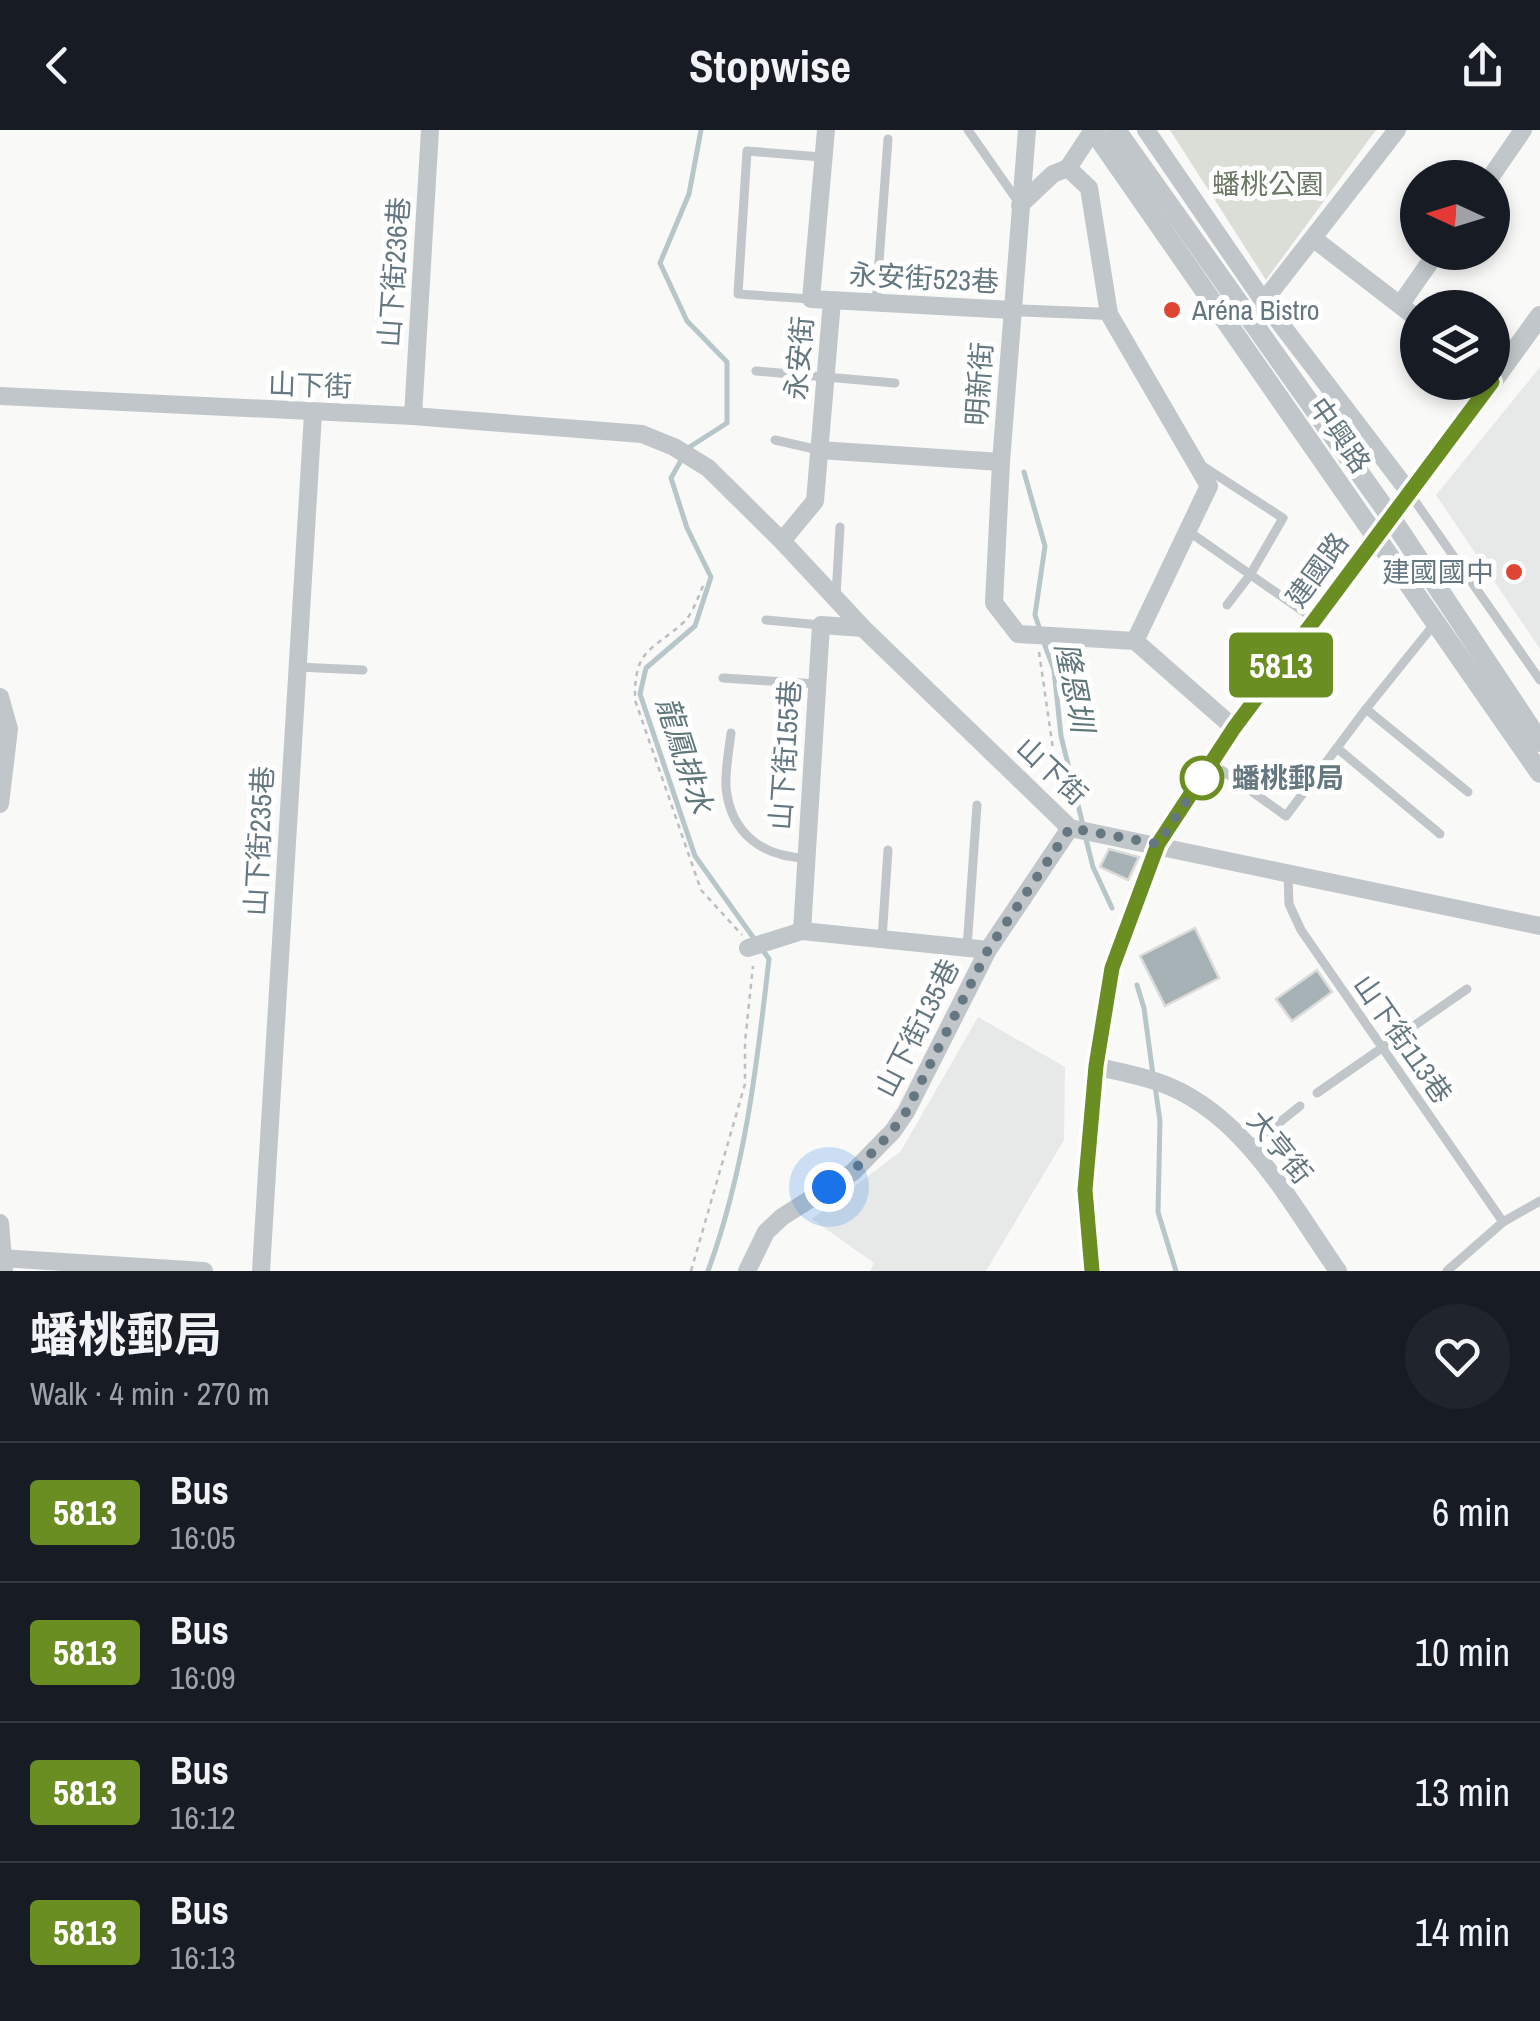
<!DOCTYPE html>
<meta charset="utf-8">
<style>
body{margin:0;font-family:"Archivo Narrow","Noto Sans TC",sans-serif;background:#20242c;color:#f1f3f6;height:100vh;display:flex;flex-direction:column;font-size:38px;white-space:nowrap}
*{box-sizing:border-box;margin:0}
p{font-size:32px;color:#9ea1a6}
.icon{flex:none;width:55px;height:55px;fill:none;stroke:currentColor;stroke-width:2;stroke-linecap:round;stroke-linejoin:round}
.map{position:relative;height:1141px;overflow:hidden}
.sheet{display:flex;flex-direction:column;background:#171b24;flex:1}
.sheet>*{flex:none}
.badge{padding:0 20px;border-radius:8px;font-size:35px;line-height:65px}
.needle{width:65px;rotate:274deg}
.tools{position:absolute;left:1400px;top:30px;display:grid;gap:20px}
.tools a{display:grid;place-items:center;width:110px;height:110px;border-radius:50%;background:#171b24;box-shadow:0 5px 15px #0003;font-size:50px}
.you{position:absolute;width:50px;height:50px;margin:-25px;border:8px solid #fff;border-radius:50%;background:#1a73e8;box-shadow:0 0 0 15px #1a73e833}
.map>.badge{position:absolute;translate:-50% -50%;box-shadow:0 0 0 5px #fff}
.round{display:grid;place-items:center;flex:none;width:105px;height:105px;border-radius:52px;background:#20242c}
.summary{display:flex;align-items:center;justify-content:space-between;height:170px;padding:0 30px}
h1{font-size:48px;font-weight:700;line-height:75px}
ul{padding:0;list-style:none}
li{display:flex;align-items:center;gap:30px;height:140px;padding:0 30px;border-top:2px solid #363941}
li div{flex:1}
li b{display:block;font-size:38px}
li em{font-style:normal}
li .badge{min-width:110px;font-weight:700;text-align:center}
header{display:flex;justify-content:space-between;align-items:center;height:130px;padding:0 30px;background:#171b24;font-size:45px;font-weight:700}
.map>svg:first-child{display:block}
</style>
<header><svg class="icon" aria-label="back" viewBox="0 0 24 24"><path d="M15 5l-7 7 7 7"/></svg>Stopwise<svg class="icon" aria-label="share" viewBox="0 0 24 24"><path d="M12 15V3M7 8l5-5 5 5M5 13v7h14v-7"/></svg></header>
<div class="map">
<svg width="1540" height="1141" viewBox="0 0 1540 1141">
<rect width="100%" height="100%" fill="#f9f9f7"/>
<!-- built -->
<g fill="#e7e9e8">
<path d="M 1540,237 L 1540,519 L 1436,365 Z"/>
<path d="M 978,887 L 1065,937 L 1064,1010 L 986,1141 L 870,1141 L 874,1133 L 812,1089 L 901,1021 Z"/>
</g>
<!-- green -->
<path fill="#daded6" d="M 1170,0 L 1376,0 L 1266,150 Z"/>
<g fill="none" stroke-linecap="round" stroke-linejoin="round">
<!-- stream -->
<g stroke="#b7c6c8" stroke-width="5">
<path d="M 701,0 L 689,64 L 660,133 L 687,191 L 727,232 L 727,293 L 688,318 L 671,348 L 687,398 L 711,447 L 695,496 L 646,538 L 640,564 L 695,726 L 755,810"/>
<path d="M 1024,342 L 1045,416 L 1035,485 L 1040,500"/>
<path d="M 1043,510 L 1054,540 L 1061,606 L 1083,695"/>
<path d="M 1085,705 L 1093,737 L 1112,778"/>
<path d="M 1137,855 L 1144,878 L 1153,945"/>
<path d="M 1155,956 L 1160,991 L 1158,1082 L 1176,1141"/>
<path d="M 708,1141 C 745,1040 757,935 769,829 L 762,819"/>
</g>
</g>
<!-- building -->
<g fill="#a7b2b6" stroke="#dbdbd9" stroke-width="2.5">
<path d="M 1109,719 L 1139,727 L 1128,750 L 1100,737 Z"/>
<path d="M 1195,798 L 1219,848 L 1165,876 L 1140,826 Z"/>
<path d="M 1317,840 L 1332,862 L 1292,891 L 1276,869 Z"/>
</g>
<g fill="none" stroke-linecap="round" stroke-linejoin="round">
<!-- path -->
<g stroke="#bbbfc1" stroke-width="2.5" stroke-dasharray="5 5" stroke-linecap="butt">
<path d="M 703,456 C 698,467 693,483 684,492 C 651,522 634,518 635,570 L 701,760 L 742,805"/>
<path d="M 1039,522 L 1055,633 L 1063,667"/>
<path d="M 691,1141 L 745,954 L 745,912 L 753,836"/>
</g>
<!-- service -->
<g stroke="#c0c6c9" stroke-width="9">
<path d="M 968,0 L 1019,73"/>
<path d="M 811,169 L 738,164 L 747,21 L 821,27"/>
<path d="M 876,173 L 888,9"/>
<path d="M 756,241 L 895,253"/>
<path d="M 775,310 L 819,320"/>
<path d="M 1201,335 L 1283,388 L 1250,445 L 1227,475"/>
<path d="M 1410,364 L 1540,550"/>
<path d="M 1188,401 L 1314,489"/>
<path d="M 836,465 L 840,397"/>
<path d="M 766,490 L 821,495"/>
<path d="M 297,537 L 363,540"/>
<path d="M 723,548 L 817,554"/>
<path d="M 1366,579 L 1468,662"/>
<path d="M 731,603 C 729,620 725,640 726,658 C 731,704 763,727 806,728"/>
<path d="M 1337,618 L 1440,704"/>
<path d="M 1212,633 L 1286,686 L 1366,579 L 1436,492"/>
<path d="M 1288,744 L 1289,774 L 1301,800 L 1503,1092"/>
<path d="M 882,809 L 888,720"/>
<path d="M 967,818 L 977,675"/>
<path d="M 1317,963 L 1467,859"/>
<path d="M 1250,1016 L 1300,976"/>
<path d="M 1447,1141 L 1503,1092 L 1540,1071"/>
</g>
<!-- pedestrian -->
<path stroke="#c0c6c9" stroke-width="12" d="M 1012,180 L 1109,184"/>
<!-- minor -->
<g stroke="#c0c6c9" stroke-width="18">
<path d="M 826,0 L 811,169 L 1012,180"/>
<path d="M 1027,0 L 1001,332 L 994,473 L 1018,504 L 1135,511 L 1234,598"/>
<path d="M 1093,0 L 1068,38 L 1089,58 L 1109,184 L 1209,356 L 1135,511"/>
<path d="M 1146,0 L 1264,172 L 1409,362"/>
<path d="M 1490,48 L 1523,0"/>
<path d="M 1020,75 L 1053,44 L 1068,38"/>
<path d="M 1314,109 L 1418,189"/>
<path d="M 1400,175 L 1437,122"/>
<path d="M 1259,177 L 1397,0"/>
<path d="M 0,266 L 413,286 L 642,304 L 674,317 L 708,338 L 782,411 L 863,498 L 1070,698 L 1540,796"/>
<path d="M 413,286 L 430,0"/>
<path d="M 819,320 L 1001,332"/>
<path d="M 782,411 L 815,371 L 832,171"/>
<path d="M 0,567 L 9,599 L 0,674"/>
<path d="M 802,801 L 821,495 L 863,498"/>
<path d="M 748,818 L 802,801 L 988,820"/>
<path d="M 1096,936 C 1115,941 1136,945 1155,951 C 1242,979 1289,1071 1338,1141"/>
<path d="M 0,1093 L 4,1141"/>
<path d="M 0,1128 L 204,1141"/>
<path d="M 261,1141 L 313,284"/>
<path d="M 747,1141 L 766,1102 L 782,1087 L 853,1042 L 893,1001 L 906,982 L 988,820 L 1070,698"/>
</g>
<!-- tertiary -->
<g stroke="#c0c6c9" stroke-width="20">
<path d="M 1093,0 L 1540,643"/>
<path d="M 1116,0 L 1390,386 L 1540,612"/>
<path d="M 1492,252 L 1540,186"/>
<path d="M 1092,1141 L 1085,1060 L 1096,936 L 1111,839 L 1159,714 L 1234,598 L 1492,252"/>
</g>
</g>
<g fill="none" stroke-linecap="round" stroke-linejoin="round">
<defs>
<path id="line" d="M 1092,1141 L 1085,1060 L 1096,936 L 1112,838 L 1158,714 L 1234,598 L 1492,252"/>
</defs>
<!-- line casing -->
<use href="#line" stroke="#fff" stroke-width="22"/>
<!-- line -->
<use href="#line" stroke="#6b8e23" stroke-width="15"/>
<!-- walk -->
<path stroke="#657881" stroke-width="10" stroke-dasharray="0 18" d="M 829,1057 C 860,1038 885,1012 906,982 L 988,820 L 1070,698 L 1158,714 L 1202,648"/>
</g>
<!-- markers -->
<g fill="#de4532" stroke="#fff" stroke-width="4">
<circle cx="1172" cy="180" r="10"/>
<circle cx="1514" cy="442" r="10"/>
</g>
<circle fill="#fff" stroke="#6b8e23" stroke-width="5" cx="1202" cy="648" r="20"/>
<g text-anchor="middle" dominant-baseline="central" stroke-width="10" stroke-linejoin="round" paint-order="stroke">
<!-- park labels -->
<g font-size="28" fill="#6a7964" stroke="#fff">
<text x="1268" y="54">蟠桃公園</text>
</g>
<!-- street labels -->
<g font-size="28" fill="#657881" stroke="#fff">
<text transform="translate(394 142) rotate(-86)">山下街236巷</text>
<text transform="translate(924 148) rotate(3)">永安街523巷</text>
<text transform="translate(799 228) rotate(-85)">永安街</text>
<text transform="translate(979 254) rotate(-86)">明新街</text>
<text transform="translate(310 255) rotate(2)">山下街</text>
<text transform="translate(1340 305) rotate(55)">中興路</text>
<text transform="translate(1317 440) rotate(-54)">建國路</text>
<text transform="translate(785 625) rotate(-86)">山下街155巷</text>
<text transform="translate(1052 641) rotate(43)">山下街</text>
<text transform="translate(259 711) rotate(-87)">山下街235巷</text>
<text transform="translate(917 898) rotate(-63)">山下街135巷</text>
<text transform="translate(1403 909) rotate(55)">山下街113巷</text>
<text transform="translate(1280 1017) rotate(51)">大亨街</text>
</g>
<!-- poi labels -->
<g font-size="28" fill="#657881" stroke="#fff" text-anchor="start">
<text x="1192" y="180">Aréna Bistro</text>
<text x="1494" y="442" text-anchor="end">建國國中</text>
</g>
<!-- stop labels -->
<g font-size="28" font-weight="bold" fill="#657881" stroke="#fff" text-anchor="start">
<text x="1232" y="648">蟠桃郵局</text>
</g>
<!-- water labels -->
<g font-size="30" font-style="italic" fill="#60777b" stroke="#fff">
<text transform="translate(1075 557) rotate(79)">隆恩圳</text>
<text transform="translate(685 625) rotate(72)">龍鳳排水</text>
</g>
</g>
</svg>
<div class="tools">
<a><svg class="needle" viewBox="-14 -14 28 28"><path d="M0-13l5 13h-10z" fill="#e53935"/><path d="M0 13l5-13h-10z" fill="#9ea1a6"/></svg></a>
<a><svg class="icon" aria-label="layers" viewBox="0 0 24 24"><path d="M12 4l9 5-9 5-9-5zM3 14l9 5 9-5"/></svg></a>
</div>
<div class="you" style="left:829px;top:1057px"></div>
<b class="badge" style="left:1281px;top:535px;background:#6b8e23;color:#fff">5813</b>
</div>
<section class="sheet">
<div class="summary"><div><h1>蟠桃郵局</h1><p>Walk · 4 min · 270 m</p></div><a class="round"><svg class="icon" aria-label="heart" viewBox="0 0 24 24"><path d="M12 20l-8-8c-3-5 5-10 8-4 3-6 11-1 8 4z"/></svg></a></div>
<ul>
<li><span class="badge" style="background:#6b8e23;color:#fff">5813</span><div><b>Bus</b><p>16:05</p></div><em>6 min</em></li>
<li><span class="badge" style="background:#6b8e23;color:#fff">5813</span><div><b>Bus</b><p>16:09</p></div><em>10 min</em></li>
<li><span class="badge" style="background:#6b8e23;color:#fff">5813</span><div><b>Bus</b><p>16:12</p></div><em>13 min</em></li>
<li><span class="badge" style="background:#6b8e23;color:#fff">5813</span><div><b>Bus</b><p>16:13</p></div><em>14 min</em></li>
</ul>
</section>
